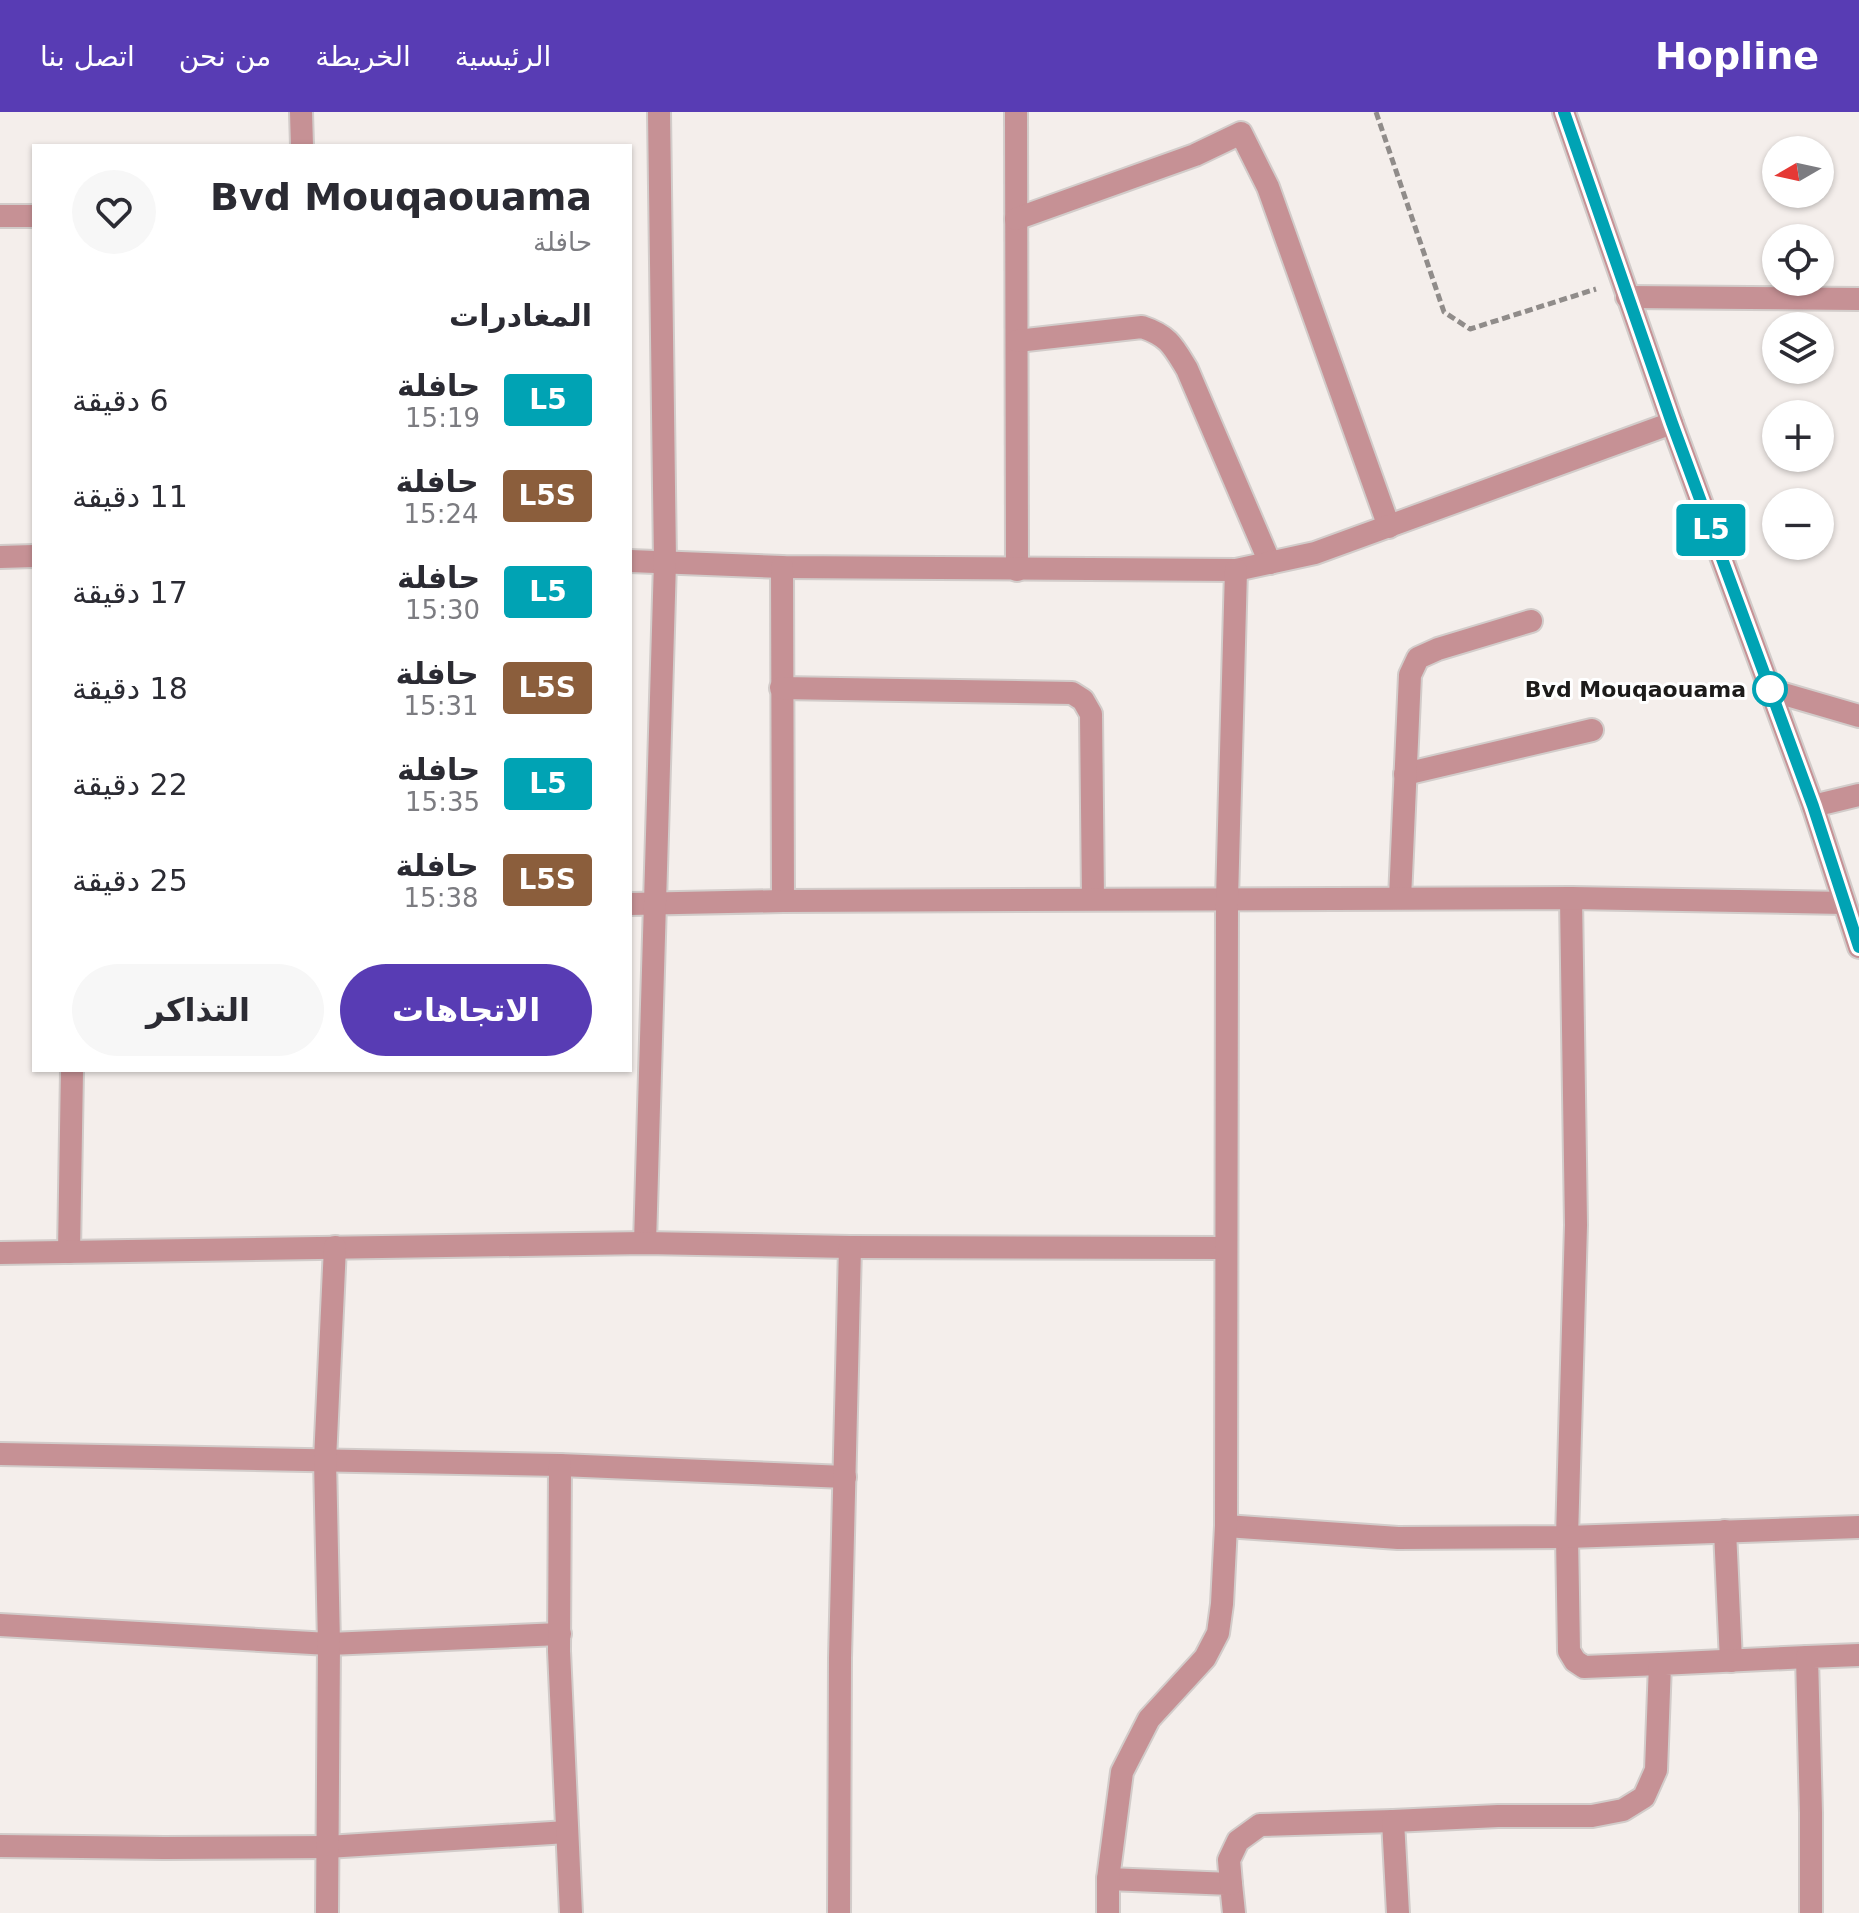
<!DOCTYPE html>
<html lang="ar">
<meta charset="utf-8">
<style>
body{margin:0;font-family:"DejaVu Sans",Cairo,sans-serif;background:#f7f7f7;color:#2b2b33;direction:rtl;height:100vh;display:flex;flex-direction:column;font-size:30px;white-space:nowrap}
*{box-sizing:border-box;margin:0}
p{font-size:26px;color:#7c7c81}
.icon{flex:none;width:44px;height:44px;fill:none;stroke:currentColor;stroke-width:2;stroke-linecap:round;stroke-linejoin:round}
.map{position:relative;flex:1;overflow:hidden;direction:ltr}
.details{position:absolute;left:32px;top:32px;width:600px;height:928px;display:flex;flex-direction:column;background:#fff;border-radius:0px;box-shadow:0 2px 6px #0004;direction:rtl}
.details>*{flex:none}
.badge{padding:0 16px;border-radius:6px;font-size:28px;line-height:52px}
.needle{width:52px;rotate:261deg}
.fabs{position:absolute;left:1762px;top:24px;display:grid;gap:16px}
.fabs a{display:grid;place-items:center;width:72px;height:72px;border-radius:50%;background:#fff;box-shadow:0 2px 6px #0004;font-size:40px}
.map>.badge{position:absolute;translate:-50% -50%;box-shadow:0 0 0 4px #fff}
h2{padding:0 40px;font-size:30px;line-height:72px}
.round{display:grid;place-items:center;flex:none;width:84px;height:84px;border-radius:42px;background:#f7f7f7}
.overview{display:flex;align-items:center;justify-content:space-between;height:136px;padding:0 40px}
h1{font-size:38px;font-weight:700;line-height:60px}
.action{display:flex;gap:16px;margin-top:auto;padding:16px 40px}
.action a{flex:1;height:92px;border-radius:48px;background:#583cb4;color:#fff;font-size:32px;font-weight:700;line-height:92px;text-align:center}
.action a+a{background:#f7f7f7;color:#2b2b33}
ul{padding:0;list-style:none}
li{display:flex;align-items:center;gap:24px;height:96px;padding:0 40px}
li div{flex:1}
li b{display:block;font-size:30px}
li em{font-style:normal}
li .badge{min-width:88px;font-weight:700;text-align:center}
header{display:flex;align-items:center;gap:48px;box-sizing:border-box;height:112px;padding:0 40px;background:#583cb4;color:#fff}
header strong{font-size:38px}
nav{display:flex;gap:44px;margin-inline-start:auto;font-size:28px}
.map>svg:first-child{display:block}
</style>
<header>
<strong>Hopline</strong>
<nav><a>الرئيسية</a><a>الخريطة</a><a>من نحن</a><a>اتصل بنا</a></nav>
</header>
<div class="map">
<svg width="1859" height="1801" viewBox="0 0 1859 1801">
<rect width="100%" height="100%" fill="#f4eeeb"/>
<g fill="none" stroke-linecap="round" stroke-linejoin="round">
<defs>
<g id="service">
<path d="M 1725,1419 L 1731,1549"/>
<path d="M 329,1532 L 560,1522"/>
<path d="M 327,1735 L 567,1720"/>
</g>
<g id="minor">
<path d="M 301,0 L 302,34"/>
<path d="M 1016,0 L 1017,458"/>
<path d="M 0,104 L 34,104"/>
<path d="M 1016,107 L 1195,43 L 1241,21 L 1268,75 L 1389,415"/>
<path d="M 1627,185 L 1859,187"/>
<path d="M 1017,229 L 1142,215 C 1169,224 1173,234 1187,257 L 1270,451"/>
<path d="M 0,445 L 34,444"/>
<path d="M 630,449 L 782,455 L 1236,458 L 1315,441 L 1672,311"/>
<path d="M 782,455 L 783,789"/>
<path d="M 781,576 L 1072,581 L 1083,588 L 1091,602 L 1093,787"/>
<path d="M 1770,578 L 1859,604"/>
<path d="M 1405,662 L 1592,618"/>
<path d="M 1813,694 L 1859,683"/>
<path d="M 1400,786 L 1410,563 L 1418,546 L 1438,537 L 1531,509"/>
<path d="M 1571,786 L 1576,1113 L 1567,1425 L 1569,1539 L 1575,1549 L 1584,1555 L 1660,1552"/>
<path d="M 630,792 L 783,789 L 1571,786 L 1844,791"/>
<path d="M 645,1131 L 665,450 L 659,0"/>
<path d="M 69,1140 L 72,958"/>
<path d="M 0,1141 L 645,1131 L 850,1135 L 1226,1136"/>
<path d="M 0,1342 L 560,1353 L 845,1365"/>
<path d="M 560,1353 L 559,1539 L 571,1801"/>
<path d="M 1226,1414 L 1398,1426 L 1567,1425 L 1859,1415"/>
<path d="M 0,1513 L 329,1532"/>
<path d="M 0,1734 L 164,1736 L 327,1735"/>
<path d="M 1108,1767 L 1231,1772 L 1234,1801"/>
<path d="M 1231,1772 L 1229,1748 L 1238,1729 L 1260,1713 L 1393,1709"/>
<path d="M 327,1801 L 329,1532 L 325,1348 L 335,1135"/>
<path d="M 839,1801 L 840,1546 L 850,1135"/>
<path d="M 1108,1801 L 1108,1767 L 1122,1660 L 1149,1607 L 1205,1546 L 1218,1521 L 1222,1492 L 1226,1414 L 1227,787 L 1236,458"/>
<path d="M 1398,1801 L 1393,1709 L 1498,1704 L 1592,1704 L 1623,1698 L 1644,1685 L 1656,1658 L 1660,1552 L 1807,1545"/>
<path d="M 1811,1801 L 1811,1701 L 1807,1545 L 1859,1543"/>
</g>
<path id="tertiary" d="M 1564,0 L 1672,311 L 1813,694 L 1859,835"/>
</defs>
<!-- service casing -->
<use href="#service" stroke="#d2ccca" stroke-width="26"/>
<!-- minor casing -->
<use href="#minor" stroke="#d2ccca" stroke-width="26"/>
<!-- tertiary casing -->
<use href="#tertiary" stroke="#d2ccca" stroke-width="26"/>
<!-- path -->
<path stroke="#908c8a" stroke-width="5" stroke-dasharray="8 4" stroke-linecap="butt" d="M 1376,0 L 1444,200 L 1470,217 L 1596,177"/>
<!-- service -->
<use href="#service" stroke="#c69195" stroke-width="22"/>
<!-- minor -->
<use href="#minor" stroke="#c69195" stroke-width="22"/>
<!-- tertiary -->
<use href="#tertiary" stroke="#c69195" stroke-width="22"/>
</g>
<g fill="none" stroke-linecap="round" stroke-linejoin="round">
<defs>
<path id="line" d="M 1564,0 L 1672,311 L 1813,694 L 1859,835"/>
</defs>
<!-- line casing -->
<use href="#line" stroke="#fff" stroke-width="18"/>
<!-- line -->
<use href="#line" stroke="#00a3b4" stroke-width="12"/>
</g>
<!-- markers -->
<circle fill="#fff" stroke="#00a3b4" stroke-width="4" cx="1770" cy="577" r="16"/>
<g text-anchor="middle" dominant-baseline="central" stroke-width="6" stroke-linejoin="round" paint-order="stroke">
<!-- stop labels -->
<g font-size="22" font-weight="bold" fill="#1d1b1a" stroke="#fff" text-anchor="end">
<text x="1746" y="577">Bvd Mouqaouama</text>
</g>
</g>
</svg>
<div class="fabs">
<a><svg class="needle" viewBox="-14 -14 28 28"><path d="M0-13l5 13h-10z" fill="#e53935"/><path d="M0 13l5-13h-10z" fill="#7c7c81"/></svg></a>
<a><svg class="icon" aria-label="locate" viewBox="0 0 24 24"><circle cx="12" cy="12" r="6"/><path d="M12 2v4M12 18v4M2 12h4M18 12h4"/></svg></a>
<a><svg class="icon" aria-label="layers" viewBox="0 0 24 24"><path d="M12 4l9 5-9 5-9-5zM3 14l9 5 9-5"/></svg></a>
<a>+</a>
<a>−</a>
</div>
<b class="badge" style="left:1711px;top:418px;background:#00a3b4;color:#fff">L5</b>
<section class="details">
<div class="overview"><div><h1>Bvd Mouqaouama</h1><p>حافلة</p></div><a class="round"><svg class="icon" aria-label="heart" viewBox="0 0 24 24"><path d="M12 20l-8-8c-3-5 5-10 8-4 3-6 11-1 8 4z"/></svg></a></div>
<h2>المغادرات</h2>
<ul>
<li><span class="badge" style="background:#00a3b4;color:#fff">L5</span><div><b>حافلة</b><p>15:19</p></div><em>6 دقيقة</em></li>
<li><span class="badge" style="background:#8b5e3c;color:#fff">L5S</span><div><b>حافلة</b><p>15:24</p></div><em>11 دقيقة</em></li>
<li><span class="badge" style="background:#00a3b4;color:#fff">L5</span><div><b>حافلة</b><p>15:30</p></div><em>17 دقيقة</em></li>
<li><span class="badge" style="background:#8b5e3c;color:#fff">L5S</span><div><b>حافلة</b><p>15:31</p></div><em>18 دقيقة</em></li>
<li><span class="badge" style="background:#00a3b4;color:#fff">L5</span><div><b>حافلة</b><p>15:35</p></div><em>22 دقيقة</em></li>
<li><span class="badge" style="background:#8b5e3c;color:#fff">L5S</span><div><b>حافلة</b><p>15:38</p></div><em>25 دقيقة</em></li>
</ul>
<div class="action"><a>الاتجاهات</a><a>التذاكر</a></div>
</section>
</div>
